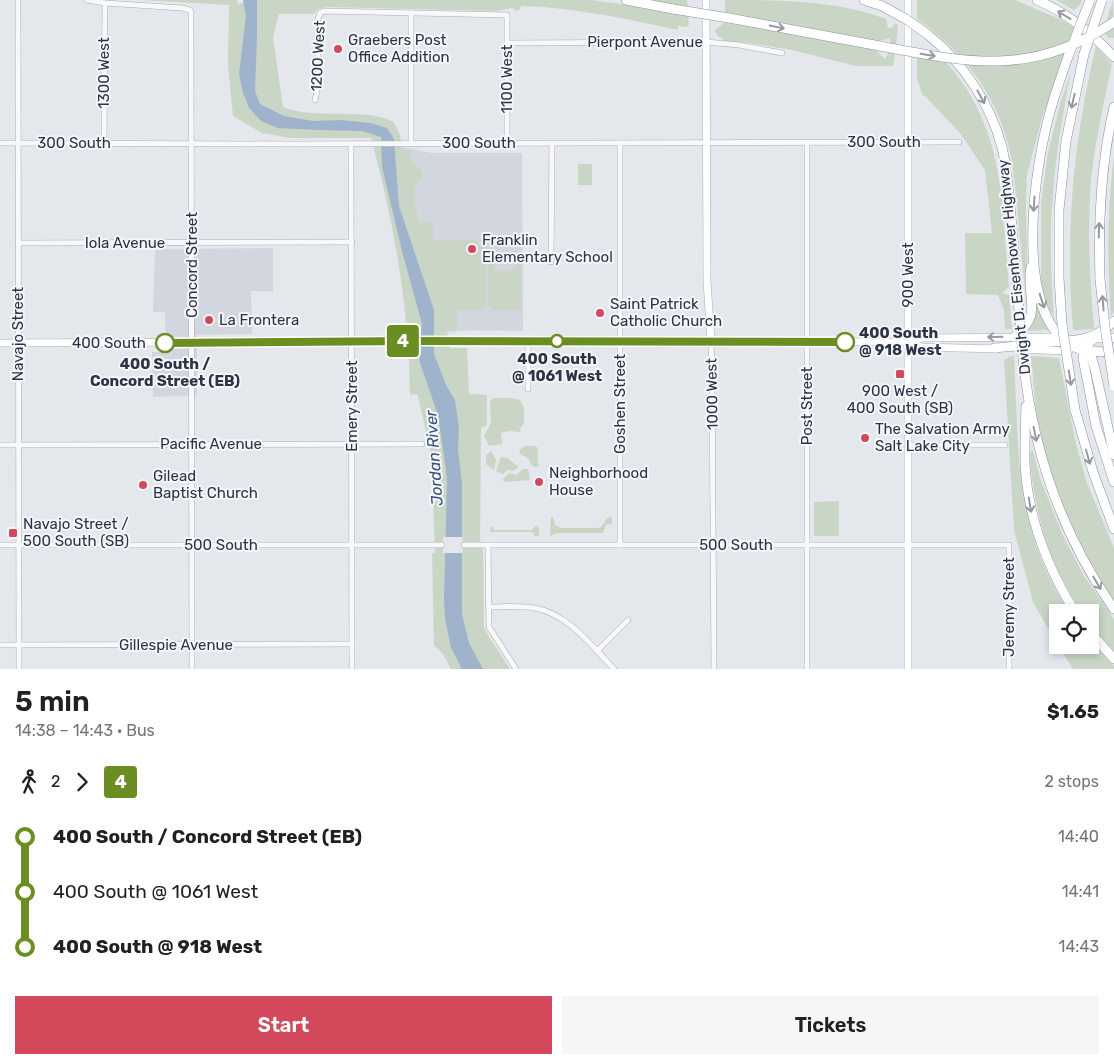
<!DOCTYPE html>
<meta charset="utf-8">
<style>
body{margin:0;font-family:Rubik,sans-serif;background:#f6f6f6;color:#202124;height:100vh;display:flex;flex-direction:column;font-size:19px;white-space:nowrap}
*{box-sizing:border-box;margin:0}
p{font-size:16px;color:#757577}
.icon{flex:none;width:28px;height:28px;fill:none;stroke:currentColor;stroke-width:2;stroke-linecap:round;stroke-linejoin:round}
.map{position:relative;height:669px;overflow:hidden}
.sheet{display:flex;flex-direction:column;background:#fff;flex:1}
.sheet>*{flex:none}
.badge{padding:0 10px;border-radius:4px;font-size:18px;line-height:32px}
.controls{position:absolute;left:1049px;top:604px;display:grid;gap:10px}
.controls a{display:grid;place-items:center;width:50px;height:50px;border-radius:0px;background:#fff;box-shadow:0 2px 8px #0003;font-size:25px}
.map>.badge{position:absolute;translate:-50% -50%;box-shadow:0 0 0 2px #fff}
.legs{display:flex;align-items:center;gap:8px;height:55px;padding:0 15px;font-size:16px}
.legs p{margin-inline-start:auto}
.overview{display:flex;align-items:center;justify-content:space-between;height:85px;padding:0 15px}
h1{font-size:28px;font-weight:600;line-height:38px}
.primary-button{display:flex;gap:10px;margin-top:auto;padding:10px 15px}
.primary-button a{flex:1;height:58px;border-radius:0px;background:#d1495b;color:#fff;font-size:20px;font-weight:600;line-height:58px;text-align:center}
.primary-button a+a{background:#f6f6f6;color:#202124}
ul{padding:0 15px;list-style:none}
li{display:flex;align-items:center;gap:18px;height:55px;font-size:19px}
li i{display:grid;place-items:center;width:8px;height:100%;margin:0 6px;background:currentColor}
li i::after{content:'';width:12px;height:12px;margin:-6px;border:4px solid;border-radius:50%;background:#fff}
li p{margin-inline-start:auto}
li:first-child i{background:linear-gradient(#0000 50%,currentColor 0)}
li:last-child i{background:linear-gradient(currentColor 50%,#0000 0)}
.map>svg:first-child{display:block}
</style>
<div class="map">
<svg width="1114" height="669" viewBox="0 0 1114 669">
<rect width="100%" height="100%" fill="#e4e7ec"/>
<!-- built -->
<g fill="#d2d6de">
<path d="M 402,147 L 432,153 L 522,153 L 523,331 L 469,330 L 447,332 L 431,292 L 403,158 Z"/>
<path d="M 273,248 L 273,291 L 251,291 L 252,334 L 197,335 L 197,395 L 153,397 L 152,352 L 166,352 L 165,312 L 153,312 L 155,249 Z"/>
</g>
<!-- green -->
<g fill="#c9d6c5">
<path d="M 142,0 L 237,0 L 238,4 L 257,0 L 590,0 L 636,6 L 688,15 L 689,25 L 686,27 L 678,26 L 678,30 C 626,19 574,7 521,6 L 520,9 L 515,11 L 513,8 L 495,11 L 328,7 L 318,9 L 314,14 L 279,14 L 273,37 L 283,107 C 318,121 360,106 394,122 L 400,135 L 402,149 L 410,150 L 410,159 L 422,172 L 422,178 L 415,185 L 415,206 L 420,225 L 421,222 L 433,222 L 433,240 L 478,240 L 478,246 L 486,246 L 486,306 L 482,310 L 457,310 L 457,329 L 447,331 L 450,348 L 467,348 L 469,394 L 487,395 L 487,425 L 481,428 L 480,539 L 483,551 L 484,627 L 489,637 L 510,669 L 451,669 L 443,654 L 434,645 L 432,553 L 435,553 L 432,458 L 418,396 L 416,394 L 410,395 C 409,307 394,222 371,138 L 291,138 L 262,133 L 233,116 L 228,65 L 229,5 Z"/>
<path d="M 647,0 L 687,0 L 688,7 Z"/>
<path d="M 725,0 C 780,0 836,0 886,19 L 888,28 L 892,28 L 895,23 L 898,25 L 896,45 L 890,44 L 890,38 L 877,42 L 725,14 Z"/>
<path d="M 917,0 L 1015,0 L 1062,20 L 1075,28 L 1042,118 L 1027,175 L 1026,206 L 1028,311 C 1023,276 1020,240 1017,205 C 1014,182 1013,157 1005,134 C 990,85 958,48 917,19 Z"/>
<path d="M 1056,0 L 1082,0 L 1080,5 L 1074,10 Z"/>
<path d="M 1113,0 L 1114,38 L 1109,38 L 1103,32 Z"/>
<path d="M 725,22 L 876,50 L 885,59 L 889,52 L 895,53 L 893,66 L 856,66 L 792,50 L 750,43 L 723,41 L 723,39 L 717,35 L 715,30 Z"/>
<path d="M 1096,46 L 1112,64 C 1104,102 1095,141 1091,181 C 1087,230 1090,280 1094,329 L 1073,330 C 1065,231 1073,143 1096,46 Z"/>
<path d="M 917,57 L 946,62 C 1006,129 1001,203 1009,287 L 1002,293 L 1009,295 L 1012,329 L 1005,329 L 1004,310 L 998,295 L 966,294 L 965,233 L 992,233 L 985,170 L 960,133 L 925,96 L 923,96 L 917,79 Z"/>
<path d="M 1071,72 C 1063,112 1056,153 1053,194 C 1049,235 1051,276 1054,317 L 1045,301 L 1041,287 L 1041,204 L 1048,152 L 1061,101 Z"/>
<path d="M 1114,156 L 1114,312 L 1111,316 C 1107,263 1107,209 1114,156 Z"/>
<rect x="578" y="164" width="14" height="21"/>
<path d="M 521,263 L 522,310 L 492,310 L 488,305 L 488,264 L 494,264 L 495,271 L 515,270 L 516,264 Z"/>
<path d="M 1034,295 L 1050,330 L 1028,331 Z"/>
<path d="M 1010,356 L 1014,356 C 1019,452 1014,528 1069,612 L 1058,612 L 1057,644 L 1033,602 L 1014,530 L 1004,360 Z"/>
<path d="M 1031,356 L 1059,358 L 1076,444 L 1087,483 L 1114,548 L 1114,601 L 1082,551 L 1054,488 L 1037,422 Z"/>
<path d="M 493,398 L 511,398 L 520,400 L 524,408 L 524,424 L 521,427 L 520,432 L 509,431 L 501,433 L 502,444 L 489,446 L 484,436 L 491,423 L 490,402 Z"/>
<path d="M 525,446 L 535,446 L 538,448 L 538,467 C 531,467 531,464 529,459 L 521,454 L 519,450 Z"/>
<path d="M 491,451 L 496,460 L 494,470 L 486,464 L 486,455 Z"/>
<path d="M 1033,451 L 1041,481 L 1063,536 L 1084,576 L 1114,619 L 1114,651 L 1090,624 L 1090,612 L 1082,612 L 1078,606 C 1045,554 1035,512 1029,452 Z"/>
<path d="M 501,457 L 507,458 L 519,467 L 514,471 L 508,470 L 503,474 L 496,471 Z"/>
<path d="M 523,469 L 528,469 L 530,480 L 504,482 L 503,479 L 509,473 L 516,475 Z"/>
<path d="M 839,501 L 839,536 L 814,536 L 814,502 Z"/>
<path d="M 551,517 L 553,517 L 555,525 L 561,528 L 598,528 C 605,526 604,518 610,517 L 612,518 L 612,524 L 606,525 L 603,533 L 557,533 L 550,536 Z"/>
<path d="M 536,525 L 539,528 L 539,536 L 535,536 L 532,532 L 490,532 L 491,527 L 494,526 L 493,530 L 532,530 Z"/>
<path d="M 1090,641 L 1114,666 L 1114,669 L 1073,669 L 1058,645 L 1090,645 Z"/>
</g>
<!-- water -->
<path fill="#9fb4cc" d="M 243,0 L 257,0 L 257,38 L 255,91 L 260,104 L 284,116 L 313,121 L 340,120 L 371,123 L 387,128 L 394,139 L 399,206 L 434,310 L 434,354 L 447,387 L 455,400 L 459,428 L 458,450 L 462,483 L 462,614 L 469,643 L 483,669 L 462,669 L 451,648 L 445,618 L 444,600 L 447,479 L 444,456 L 438,415 L 420,363 L 418,351 L 422,324 L 402,251 L 382,167 L 381,137 L 362,131 L 319,130 L 278,128 L 261,121 L 249,108 L 243,93 L 239,74 L 246,16 Z"/>
<!-- pier -->
<rect fill="#e4e7ec" x="443" y="537" width="20" height="16"/>
<g fill="none" stroke-linecap="round" stroke-linejoin="round">
<defs>
<g id="street">
<path d="M 18,0 L 19,669"/>
<path d="M 87,0 L 105,3 L 182,8 L 190,10 L 191,13 L 192,669"/>
<path d="M 411,13 L 411,143"/>
<path d="M 507,43 L 706,42 L 739,45 L 782,53"/>
<path d="M 315,100 L 318,86 L 318,19 L 320,13 L 324,11 L 507,15 L 507,143"/>
<path d="M 0,143 L 291,144 L 959,142"/>
<path d="M 104,143 L 105,3"/>
<path d="M 620,143 L 620,545"/>
<path d="M 807,143 L 807,669"/>
<path d="M 351,144 L 352,669"/>
<path d="M 18,243 L 352,242"/>
<path d="M 551,262 L 552,143"/>
<path d="M 528,341 L 528,389"/>
<path d="M 711,341 L 712,371 L 714,669"/>
<path d="M 0,445 L 422,444"/>
<path d="M 908,445 L 1005,445"/>
<path d="M 0,545 L 442,545"/>
<path d="M 464,545 L 1009,545 L 1009,669"/>
<path d="M 488,545 L 489,627 L 516,669"/>
<path d="M 488,607 C 503,607 520,605 535,608 C 568,614 592,646 614,669"/>
<path d="M 0,645 L 352,644"/>
<path d="M 597,651 L 628,620"/>
</g>
<g id="secondary">
<path d="M 706,0 L 707,281 L 711,341"/>
<path d="M 908,0 L 908,669"/>
<path d="M 909,342 L 922,347 L 997,349"/>
<path d="M 0,343 L 414,341 L 908,342 L 922,338 L 1064,337"/>
<path d="M 1018,349 L 1069,351"/>
</g>
<path id="primary" d="M 1095,338 L 1114,338"/>
<g id="highway">
<path d="M 626,0 L 673,9"/>
<path d="M 864,0 L 882,6"/>
<path d="M 1037,0 C 1067,13 1092,33 1114,57"/>
<path d="M 729,18 L 880,46"/>
<path d="M 927,34 C 963,62 990,103 1002,147 C 1008,173 1009,200 1012,227"/>
<path d="M 1069,54 C 1063,71 1057,88 1052,105 C 1035,161 1011,310 1072,346 C 1081,351 1092,350 1102,352"/>
<path d="M 1059,278 L 1059,210 L 1066,141 L 1084,54"/>
<path d="M 1100,279 C 1098,221 1101,163 1114,107"/>
<path d="M 1014,337 C 1045,313 1025,298 1031,267"/>
<path d="M 1095,338 L 1083,348 L 1083,358 L 1096,426 L 1114,482"/>
<path d="M 1087,346 L 1090,352 L 1095,369 L 1114,455"/>
<path d="M 994,348 C 1010,347 1025,345 1041,343 C 1071,340 1091,344 1114,321"/>
<path d="M 1023,357 C 1032,448 1061,534 1114,609"/>
<path d="M 1026,406 C 1025,426 1025,445 1025,464 C 1028,519 1047,567 1075,612"/>
<path d="M 1075,410 L 1093,472 L 1114,529"/>
<path d="M 1090,632 L 1114,659"/>
</g>
</defs>
<!-- street casing -->
<use href="#street" stroke="#a9aeb7" stroke-width="6"/>
<!-- secondary casing -->
<use href="#secondary" stroke="#a9aeb7" stroke-width="8"/>
<!-- primary casing -->
<use href="#primary" stroke="#a3abb8" stroke-width="9"/>
<!-- highway casing -->
<use href="#highway" stroke="#8b94a3" stroke-width="10"/>
<!-- street -->
<use href="#street" stroke="#f7f8fa" stroke-width="5"/>
<!-- secondary -->
<use href="#secondary" stroke="#fff" stroke-width="7"/>
<!-- primary -->
<use href="#primary" stroke="#fff" stroke-width="8"/>
<!-- highway -->
<use href="#highway" stroke="#fff" stroke-width="9"/>
<defs>
<g id="highway-bridge">
<path d="M 882,6 L 906,19 L 927,34"/>
<path d="M 673,9 L 729,18"/>
<path d="M 880,46 C 970,63 1032,77 1114,22"/>
<path d="M 1069,54 L 1090,0"/>
<path d="M 1084,54 L 1102,0"/>
<path d="M 1012,227 L 1023,357"/>
<path d="M 1059,278 L 1062,324 L 1075,410"/>
<path d="M 1100,279 L 1105,327 L 1114,386"/>
</g>
</defs>
<!-- highway-bridge casing -->
<use href="#highway-bridge" stroke="#8b94a3" stroke-width="10" stroke-linecap="butt"/>
<!-- highway-bridge -->
<use href="#highway-bridge" stroke="#fff" stroke-width="9"/>
</g>
<!-- one-way arrows -->
<defs><path id="oneway-shaft" d="M-6 0H5M1.5-3L5.5 0L1.5 3" fill="none" stroke-width="1.6" stroke-linecap="round" stroke-linejoin="round" transform="scale(1.25)"/></defs>
<g stroke="#959aa2">
<use href="#oneway-shaft" transform="translate(1064 15) rotate(-149)"/>
<use href="#oneway-shaft" transform="translate(777 27) rotate(11)"/>
<use href="#oneway-shaft" transform="translate(928 55) rotate(10)"/>
<use href="#oneway-shaft" transform="translate(981 97) rotate(61)"/>
<use href="#oneway-shaft" transform="translate(1073 101) rotate(103)"/>
<use href="#oneway-shaft" transform="translate(1034 204) rotate(94)"/>
<use href="#oneway-shaft" transform="translate(1099 230) rotate(-88)"/>
<use href="#oneway-shaft" transform="translate(1042 301) rotate(72)"/>
<use href="#oneway-shaft" transform="translate(1103 303) rotate(-95)"/>
<use href="#oneway-shaft" transform="translate(995 337) rotate(179)"/>
<use href="#oneway-shaft" transform="translate(1070 378) rotate(81)"/>
<use href="#oneway-shaft" transform="translate(1035 434) rotate(79)"/>
<use href="#oneway-shaft" transform="translate(1088 457) rotate(74)"/>
<use href="#oneway-shaft" transform="translate(1030 505) rotate(81)"/>
<use href="#oneway-shaft" transform="translate(1097 583) rotate(60)"/>
</g>
<g fill="none" stroke-linecap="round" stroke-linejoin="round">
<defs>
<path id="line-1" d="M 165,343 L 414,341 L 845,342"/>
</defs>
<!-- line-1 casing -->
<use href="#line-1" stroke="#fff" stroke-width="11"/>
<!-- line-1 -->
<use href="#line-1" stroke="#6b8e23" stroke-width="8"/>
</g>
<!-- markers -->
<g fill="#d1495b" stroke="#f4f6f9" stroke-width="2">
<circle cx="338" cy="49" r="5"/>
<circle cx="472" cy="249" r="5"/>
<circle cx="600" cy="313" r="5"/>
<circle cx="209" cy="320" r="5"/>
<rect x="895" y="369" width="10" height="10" rx="2.5"/>
<circle cx="865" cy="438" r="5"/>
<circle cx="539" cy="482" r="5"/>
<circle cx="143" cy="485" r="5"/>
<rect x="8" y="528" width="10" height="10" rx="2.5"/>
</g>
<g fill="#fff" stroke="#6b8e23" stroke-width="2.5">
<circle cx="557" cy="341" r="6"/>
<circle cx="845" cy="342" r="9"/>
<circle cx="165" cy="343" r="9"/>
</g>
<g text-anchor="middle" dominant-baseline="central" stroke-width="4" stroke-linejoin="round" paint-order="stroke">
<!-- poi labels -->
<g font-size="15" fill="#2b3445" stroke="#f4f6f9" text-anchor="start">
<text x="348" y="40">Graebers Post<tspan x="348" dy="17">Office Addition</tspan></text>
<text x="482" y="240">Franklin<tspan x="482" dy="17">Elementary School</tspan></text>
<text x="610" y="304">Saint Patrick<tspan x="610" dy="17">Catholic Church</tspan></text>
<text x="219" y="320">La Frontera</text>
<text x="900" y="391" text-anchor="middle">900 West /<tspan x="900" dy="17">400 South (SB)</tspan></text>
<text x="875" y="429">The Salvation Army<tspan x="875" dy="17">Salt Lake City</tspan></text>
<text x="549" y="473">Neighborhood<tspan x="549" dy="17">House</tspan></text>
<text x="153" y="476">Gilead<tspan x="153" dy="17">Baptist Church</tspan></text>
<text x="23" y="524">Navajo Street /<tspan x="23" dy="17">500 South (SB)</tspan></text>
</g>
<!-- street labels -->
<g font-size="15" fill="#2b3445" stroke="#f4f6f9">
<text x="645" y="42">Pierpont Avenue</text>
<text transform="translate(318 56) rotate(-87)">1200 West</text>
<text transform="translate(104 73) rotate(-90)">1300 West</text>
<text transform="translate(507 79) rotate(-90)">1100 West</text>
<text x="884" y="142">300 South</text>
<text x="74" y="143">300 South</text>
<text x="479" y="143">300 South</text>
<text x="125" y="243">Iola Avenue</text>
<text transform="translate(192 265) rotate(-90)">Concord Street</text>
<text transform="translate(1014 267) rotate(-96)">Dwight D. Eisenhower Highway</text>
<text transform="translate(908 275) rotate(-90)">900 West</text>
<text transform="translate(18 334) rotate(-90)">Navajo Street</text>
<text x="109" y="343">400 South</text>
<text transform="translate(712 394) rotate(-91)">1000 West</text>
<text transform="translate(620 404) rotate(-90)">Goshen Street</text>
<text transform="translate(352 406) rotate(-90)">Emery Street</text>
<text transform="translate(807 406) rotate(-90)">Post Street</text>
<text x="211" y="444">Pacific Avenue</text>
<text x="221" y="545">500 South</text>
<text x="736" y="545">500 South</text>
<text transform="translate(1009 607) rotate(-90)">Jeremy Street</text>
<text x="176" y="645">Gillespie Avenue</text>
</g>
<!-- stop labels -->
<g font-size="15" font-weight="bold" fill="#2b3445" stroke="#f4f6f9">
<text x="859" y="333" text-anchor="start">400 South<tspan x="859" dy="17">@ 918 West</tspan></text>
<text x="557" y="359">400 South<tspan x="557" dy="17">@ 1061 West</tspan></text>
<text x="165" y="364">400 South /<tspan x="165" dy="17">Concord Street (EB)</tspan></text>
</g>
<!-- water labels -->
<g font-size="16" font-style="italic" fill="#34527a" stroke="#f4f6f9">
<text transform="translate(434 458) rotate(-94)">Jordan River</text>
</g>
</g>
</svg>
<div class="controls">
<a><svg class="icon" aria-label="locate" viewBox="0 0 24 24"><circle cx="12" cy="12" r="6"/><path d="M12 2v4M12 18v4M2 12h4M18 12h4"/></svg></a>
</div>
<b class="badge" style="left:403px;top:341px;background:#6b8e23;color:#fff">4</b>
</div>
<section class="sheet">
<div class="overview"><div><h1>5 min</h1><p>14:38 – 14:43 · Bus</p></div><b>$1.65</b></div>
<div class="legs"><svg class="icon" aria-label="walk" viewBox="0 0 24 24"><circle cx="13" cy="4" r="2"/><path d="M13 8l-2 6 4 7M11 14l-3 7M7 12l3-4h3l4 4"/></svg>2<svg class="icon" aria-label="forward" viewBox="0 0 24 24"><path d="M9 5l7 7-7 7"/></svg><b class="badge" style="background:#6b8e23;color:#fff">4</b><p>2 stops</p></div>
<ul>
<li><i style="color:#6b8e23"></i><b>400 South / Concord Street (EB)</b><p>14:40</p></li>
<li><i style="color:#6b8e23"></i><span>400 South @ 1061 West</span><p>14:41</p></li>
<li><i style="color:#6b8e23"></i><b>400 South @ 918 West</b><p>14:43</p></li>
</ul>
<div class="primary-button"><a>Start</a><a>Tickets</a></div>
</section>
